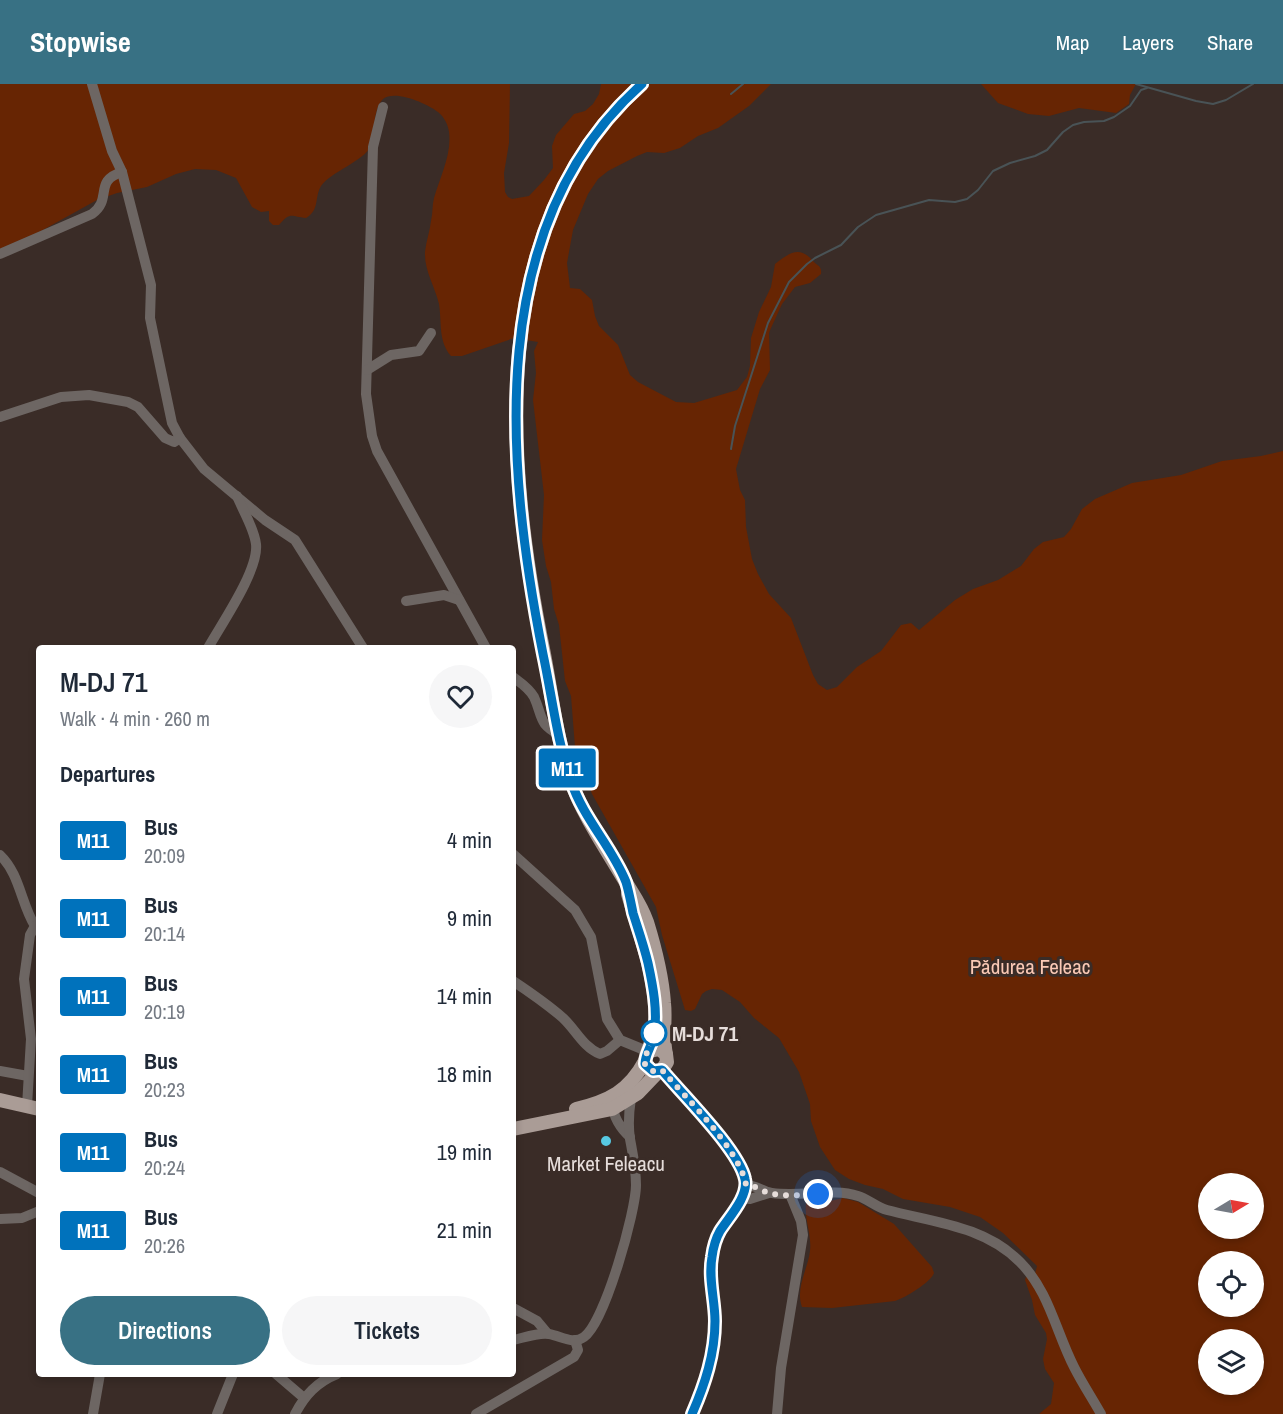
<!DOCTYPE html>
<meta charset="utf-8">
<style>
body{margin:0;font-family:"Archivo Narrow",sans-serif;background:#f6f6f7;color:#1f2937;height:100vh;display:flex;flex-direction:column;font-size:22px;white-space:nowrap}
*{box-sizing:border-box;margin:0}
p{font-size:20px;color:#747a83}
.icon{flex:none;width:33px;height:33px;fill:none;stroke:currentColor;stroke-width:2;stroke-linecap:round;stroke-linejoin:round}
.map{position:relative;flex:1;overflow:hidden}
.drawer{position:absolute;left:36px;top:561px;width:480px;height:732px;display:flex;flex-direction:column;background:#fff;border-radius:6px;box-shadow:0 3px 9px #0003}
.drawer>*{flex:none}
.badge{padding:0 12px;border-radius:4px;font-size:21px;line-height:39px}
.needle{width:39px;rotate:80deg}
.tools{position:absolute;left:1198px;top:1089px;display:grid;gap:12px}
.tools a{display:grid;place-items:center;width:66px;height:66px;border-radius:50%;background:#fff;box-shadow:0 3px 9px #0003;font-size:30px}
.you{position:absolute;width:30px;height:30px;margin:-15px;border:4px solid #fff;border-radius:50%;background:#1a73e8;box-shadow:0 0 0 9px #1a73e833}
.map>.badge{position:absolute;translate:-50% -50%;box-shadow:0 0 0 3px #fff}
h2{padding:0 24px;font-size:22px;line-height:54px}
.round{display:grid;place-items:center;flex:none;width:63px;height:63px;border-radius:32px;background:#f6f6f7}
.head{display:flex;align-items:center;justify-content:space-between;height:102px;padding:0 24px}
h1{font-size:28px;font-weight:600;line-height:45px}
.primary-button{display:flex;gap:12px;margin-top:auto;padding:12px 24px}
.primary-button a{flex:1;height:69px;border-radius:36px;background:#387184;color:#fff;font-size:24px;font-weight:600;line-height:69px;text-align:center}
.primary-button a+a{background:#f6f6f7;color:#1f2937}
ul{padding:0;list-style:none}
li{display:flex;align-items:center;gap:18px;height:78px;padding:0 24px}
li div{flex:1}
li b{display:block;font-size:22px}
li em{font-style:normal}
li .badge{min-width:66px;font-weight:700;text-align:center}
header{display:flex;align-items:center;gap:36px;box-sizing:border-box;height:84px;padding:0 30px;background:#387184;color:#fff}
header strong{font-size:28px}
nav{display:flex;gap:33px;margin-inline-start:auto;font-size:21px}
.map>svg:first-child{display:block}
</style>
<header>
<strong>Stopwise</strong>
<nav><a>Map</a><a>Layers</a><a>Share</a></nav>
</header>
<div class="map">
<svg width="1283" height="1330" viewBox="0 0 1283 1330">
<rect width="100%" height="100%" fill="#3a2c27"/>
<!-- green -->
<g fill="#672503" fill-rule="evenodd">
<path d="M 0,0 L 510,0 L 509,59 L 504,89 L 505,108 L 508,113 L 512,115 L 529,112 L 544,96 L 553,84 L 552,62 L 556,51 L 574,30 L 585,27 L 593,20 L 599,10 L 601,0 L 771,0 L 749,22 L 718,44 L 698,52 L 680,64 L 664,69 L 647,68 L 637,72 L 608,87 L 598,95 L 588,110 L 573,146 L 567,179 L 570,204 L 580,205 L 592,216 L 595,232 L 599,242 L 618,261 L 630,291 L 638,298 L 676,318 L 694,319 L 737,306 L 747,293 L 750,282 L 751,254 L 759,228 L 771,203 L 775,180 C 788,170 799,161 812,176 C 817,182 822,181 821,190 L 810,199 L 795,203 L 782,220 L 771,244 L 769,249 L 770,286 L 760,305 L 736,385 L 740,406 L 745,416 L 746,443 L 752,475 L 758,490 L 769,510 L 791,534 L 813,591 L 818,600 L 827,606 L 837,603 L 857,583 L 881,567 L 901,541 L 911,539 L 919,546 L 955,516 L 973,505 L 998,496 L 1021,482 L 1034,465 L 1043,458 L 1064,453 L 1071,445 L 1082,425 L 1095,415 L 1132,399 L 1181,391 L 1222,377 L 1261,372 L 1283,367 L 1283,1330 L 1039,1330 L 1051,1320 L 1054,1299 L 1045,1285 L 1043,1275 L 1047,1255 L 1046,1249 L 1035,1231 L 1032,1216 L 1025,1196 L 1026,1193 L 1034,1194 L 1037,1182 L 1003,1149 L 980,1133 L 950,1123 L 903,1115 L 883,1105 L 865,1101 L 849,1095 L 835,1086 L 820,1063 L 811,1037 L 810,1020 L 799,988 L 779,954 L 754,934 L 740,918 L 722,906 L 712,905 L 706,907 L 702,910 L 695,925 L 691,927 L 685,926 L 662,851 L 656,823 L 592,710 L 575,663 L 571,612 L 565,597 L 559,541 L 554,525 L 551,498 L 546,482 L 542,456 L 544,411 L 533,316 L 536,289 L 534,267 L 538,258 L 514,254 L 462,272 L 451,272 C 438,257 442,239 439,220 C 435,203 424,186 425,168 C 426,157 430,147 431,137 C 433,129 432,121 434,114 C 440,93 452,70 449,48 C 448,40 444,33 438,28 C 428,20 395,5 383,15 C 372,26 376,49 370,63 C 365,76 331,88 321,102 C 314,114 320,126 306,134 C 291,133 291,127 279,141 L 273,141 L 269,137 L 269,127 L 261,128 L 252,123 L 236,94 L 216,86 L 195,85 L 176,90 L 147,103 L 117,109 L 97,116 L 41,147 L 0,165 ZM 1209,1100 L 1254,1100 L 1254,1144 L 1209,1144 ZM 1209,1178 L 1254,1178 L 1254,1222 L 1209,1222 ZM 1209,1256 L 1254,1256 L 1254,1300 L 1209,1300 Z"/>
<path d="M 981,0 L 1136,0 L 1130,11 L 1129,20 L 1116,29 L 1079,24 L 1049,32 L 1028,30 L 998,19 Z"/>
<path d="M 843,1114 L 858,1118 L 894,1140 L 932,1183 L 934,1189 C 931,1198 905,1214 895,1217 L 832,1224 L 802,1223 C 795,1204 808,1185 810,1167 C 812,1150 804,1135 806,1119 L 809,1116 L 826,1118 Z"/>
</g>
<g fill="none" stroke-linecap="round" stroke-linejoin="round">
<!-- stream -->
<g stroke="#495356" stroke-width="2">
<path d="M 1136,0 L 1196,17 L 1213,20 L 1226,16 L 1253,0"/>
<path d="M 731,10 L 743,0"/>
<path d="M 731,365 L 735,342 L 768,239 L 789,198 L 807,180 L 815,174 L 841,161 L 858,143 L 876,131 L 929,116 L 955,118 L 967,115 L 978,106 L 993,87 L 1010,79 L 1035,72 L 1047,66 L 1063,48 L 1073,41 L 1084,38 L 1104,37 L 1114,33 L 1130,22 L 1141,6 L 1147,4"/>
</g>
<!-- minor -->
<g stroke="#6d6663" stroke-width="10">
<path d="M 92,0 L 112,67 L 122,88 L 151,201 L 150,234 L 172,339 L 180,354 L 204,385 L 265,436 L 295,456 L 363,564"/>
<path d="M 383,23 L 373,63 L 366,310 L 372,352 L 377,367 L 486,564"/>
<path d="M 0,170 L 92,130 C 113,115 93,97 122,88"/>
<path d="M 367,286 L 391,271 L 419,267 L 431,249"/>
<path d="M 0,333 L 61,313 L 89,311 L 128,318 L 138,323 L 165,354 L 174,358 L 180,354"/>
<path d="M 406,517 L 444,511 L 459,516"/>
<path d="M 208,564 C 222,539 259,486 256,460 C 254,444 243,427 237,412"/>
<path d="M 513,593 C 521,599 529,604 534,613 C 543,633 538,640 560,651"/>
<path d="M 513,770 L 575,826 L 591,853 L 607,935 L 620,956 L 642,965 L 646,972"/>
<path d="M 0,771 C 20,790 21,820 35,842"/>
<path d="M 513,897 C 531,909 547,920 563,934 C 576,946 583,963 600,970 L 607,967 L 620,956"/>
<path d="M 662,986 C 682,1010 739,1067 745,1095 C 749,1112 729,1132 720,1147 C 716,1154 713,1165 711,1173 C 708,1194 715,1216 715,1237 C 715,1270 705,1300 692,1330"/>
<path d="M 0,987 L 28,992"/>
<path d="M 613,1019 C 612,1032 621,1045 630,1053"/>
<path d="M 27,1022 L 31,955 L 24,895 L 30,851 L 35,842 L 39,839"/>
<path d="M 0,1088 L 39,1109"/>
<path d="M 746,1101 C 756,1101 763,1108 772,1109 C 800,1113 833,1104 858,1112 C 868,1115 876,1123 887,1126 C 933,1138 985,1142 1020,1178 C 1049,1207 1056,1248 1074,1283 C 1082,1299 1092,1314 1101,1330"/>
<path d="M 741,1114 L 750,1115 L 769,1109"/>
<path d="M 0,1135 L 22,1134 L 39,1127"/>
<path d="M 513,1224 L 537,1237 L 547,1249"/>
<path d="M 513,1256 C 523,1254 539,1248 549,1250 C 561,1252 573,1261 584,1253 C 605,1238 636,1127 636,1101 C 636,1085 633,1071 630,1055 C 628,1042 629,1027 631,1014"/>
<path d="M 276,1290 L 304,1314"/>
<path d="M 93,1330 L 100,1290"/>
<path d="M 217,1330 L 233,1290"/>
<path d="M 295,1330 C 305,1311 317,1298 337,1290"/>
<path d="M 476,1330 L 574,1273 L 578,1266 L 575,1256"/>
<path d="M 777,1330 L 781,1284 L 803,1151 L 801,1137 L 790,1110"/>
</g>
<!-- major -->
<g stroke="#aa9c96" stroke-width="14">
<path d="M 642,0 C 483,142 506,382 544,570 C 552,612 557,657 571,697 C 581,728 608,768 625,797 C 634,812 641,821 647,838 C 655,864 662,891 664,919 C 666,936 662,953 666,970"/>
<path d="M 628,810 C 640,852 658,897 655,942 C 654,956 647,965 645,977 L 650,986 L 656,988 L 662,986 L 667,978 L 666,970 L 659,965 L 650,967"/>
<path d="M 0,1016 L 39,1025"/>
<path d="M 576,1025 C 609,1017 629,1007 645,977"/>
<path d="M 513,1045 L 612,1025 L 638,1009 L 659,987"/>
</g>
</g>
<g fill="none" stroke-linecap="round" stroke-linejoin="round">
<defs>
<path id="line" d="M 642,0 C 483,141 506,382 543,570 C 552,612 557,657 571,697 C 583,734 612,763 626,798 C 629,808 631,819 633,829 C 638,845 644,862 648,879 C 653,902 658,928 654,951 C 652,962 645,970 645,980 L 653,987 L 662,986 C 682,1010 739,1066 745,1095 C 749,1112 729,1133 720,1147 C 716,1154 713,1165 712,1173 C 708,1194 715,1216 715,1237 C 715,1270 705,1300 692,1330"/>
</defs>
<!-- line casing -->
<use href="#line" stroke="#fff" stroke-width="14"/>
<!-- line -->
<use href="#line" stroke="#0072bc" stroke-width="9"/>
<!-- walk -->
<path stroke="#e6ddda" stroke-width="6" stroke-dasharray="0 10.8" d="M 654,949 C 652,960 644,970 645,980 L 653,987 L 662,986 C 686,1014 740,1066 746,1101 C 755,1101 761,1107 769,1109 C 784,1113 803,1111 818,1110"/>
</g>
<!-- markers -->
<circle fill="#fff" stroke="#0072bc" stroke-width="3" cx="654" cy="949" r="12"/>
<circle fill="#57c9e2" stroke="#3a2c27" stroke-width="2" cx="606" cy="1057" r="6"/>
<g text-anchor="middle" dominant-baseline="central" stroke-width="6" stroke-linejoin="round" paint-order="stroke">
<!-- park labels -->
<g font-size="21" fill="#fac9b5" stroke="#3a2c27">
<text x="1030" y="882">Pădurea Feleac</text>
</g>
<!-- stop labels -->
<g font-size="21" font-weight="bold" fill="#e6ddda" stroke="#3a2c27" text-anchor="start">
<text x="672" y="949">M-DJ 71</text>
</g>
<!-- poi labels -->
<g font-size="21" fill="#e6ddda" stroke="#3a2c27">
<text x="606" y="1079">Market Feleacu</text>
</g>
</g>
</svg>
<div class="tools">
<a><svg class="needle" viewBox="-14 -14 28 28"><path d="M0-13l5 13h-10z" fill="#e53935"/><path d="M0 13l5-13h-10z" fill="#747a83"/></svg></a>
<a><svg class="icon" aria-label="locate" viewBox="0 0 24 24"><circle cx="12" cy="12" r="6"/><path d="M12 2v4M12 18v4M2 12h4M18 12h4"/></svg></a>
<a><svg class="icon" aria-label="layers" viewBox="0 0 24 24"><path d="M12 4l9 5-9 5-9-5zM3 14l9 5 9-5"/></svg></a>
</div>
<div class="you" style="left:818px;top:1110px"></div>
<b class="badge" style="left:567px;top:684px;background:#0072bc;color:#fff">M11</b>
<section class="drawer">
<div class="head"><div><h1>M-DJ 71</h1><p>Walk · 4 min · 260 m</p></div><a class="round"><svg class="icon" aria-label="heart" viewBox="0 0 24 24"><path d="M12 20l-8-8c-3-5 5-10 8-4 3-6 11-1 8 4z"/></svg></a></div>
<h2>Departures</h2>
<ul>
<li><span class="badge" style="background:#0072bc;color:#fff">M11</span><div><b>Bus</b><p>20:09</p></div><em>4 min</em></li>
<li><span class="badge" style="background:#0072bc;color:#fff">M11</span><div><b>Bus</b><p>20:14</p></div><em>9 min</em></li>
<li><span class="badge" style="background:#0072bc;color:#fff">M11</span><div><b>Bus</b><p>20:19</p></div><em>14 min</em></li>
<li><span class="badge" style="background:#0072bc;color:#fff">M11</span><div><b>Bus</b><p>20:23</p></div><em>18 min</em></li>
<li><span class="badge" style="background:#0072bc;color:#fff">M11</span><div><b>Bus</b><p>20:24</p></div><em>19 min</em></li>
<li><span class="badge" style="background:#0072bc;color:#fff">M11</span><div><b>Bus</b><p>20:26</p></div><em>21 min</em></li>
</ul>
<div class="primary-button"><a>Directions</a><a>Tickets</a></div>
</section>
</div>
